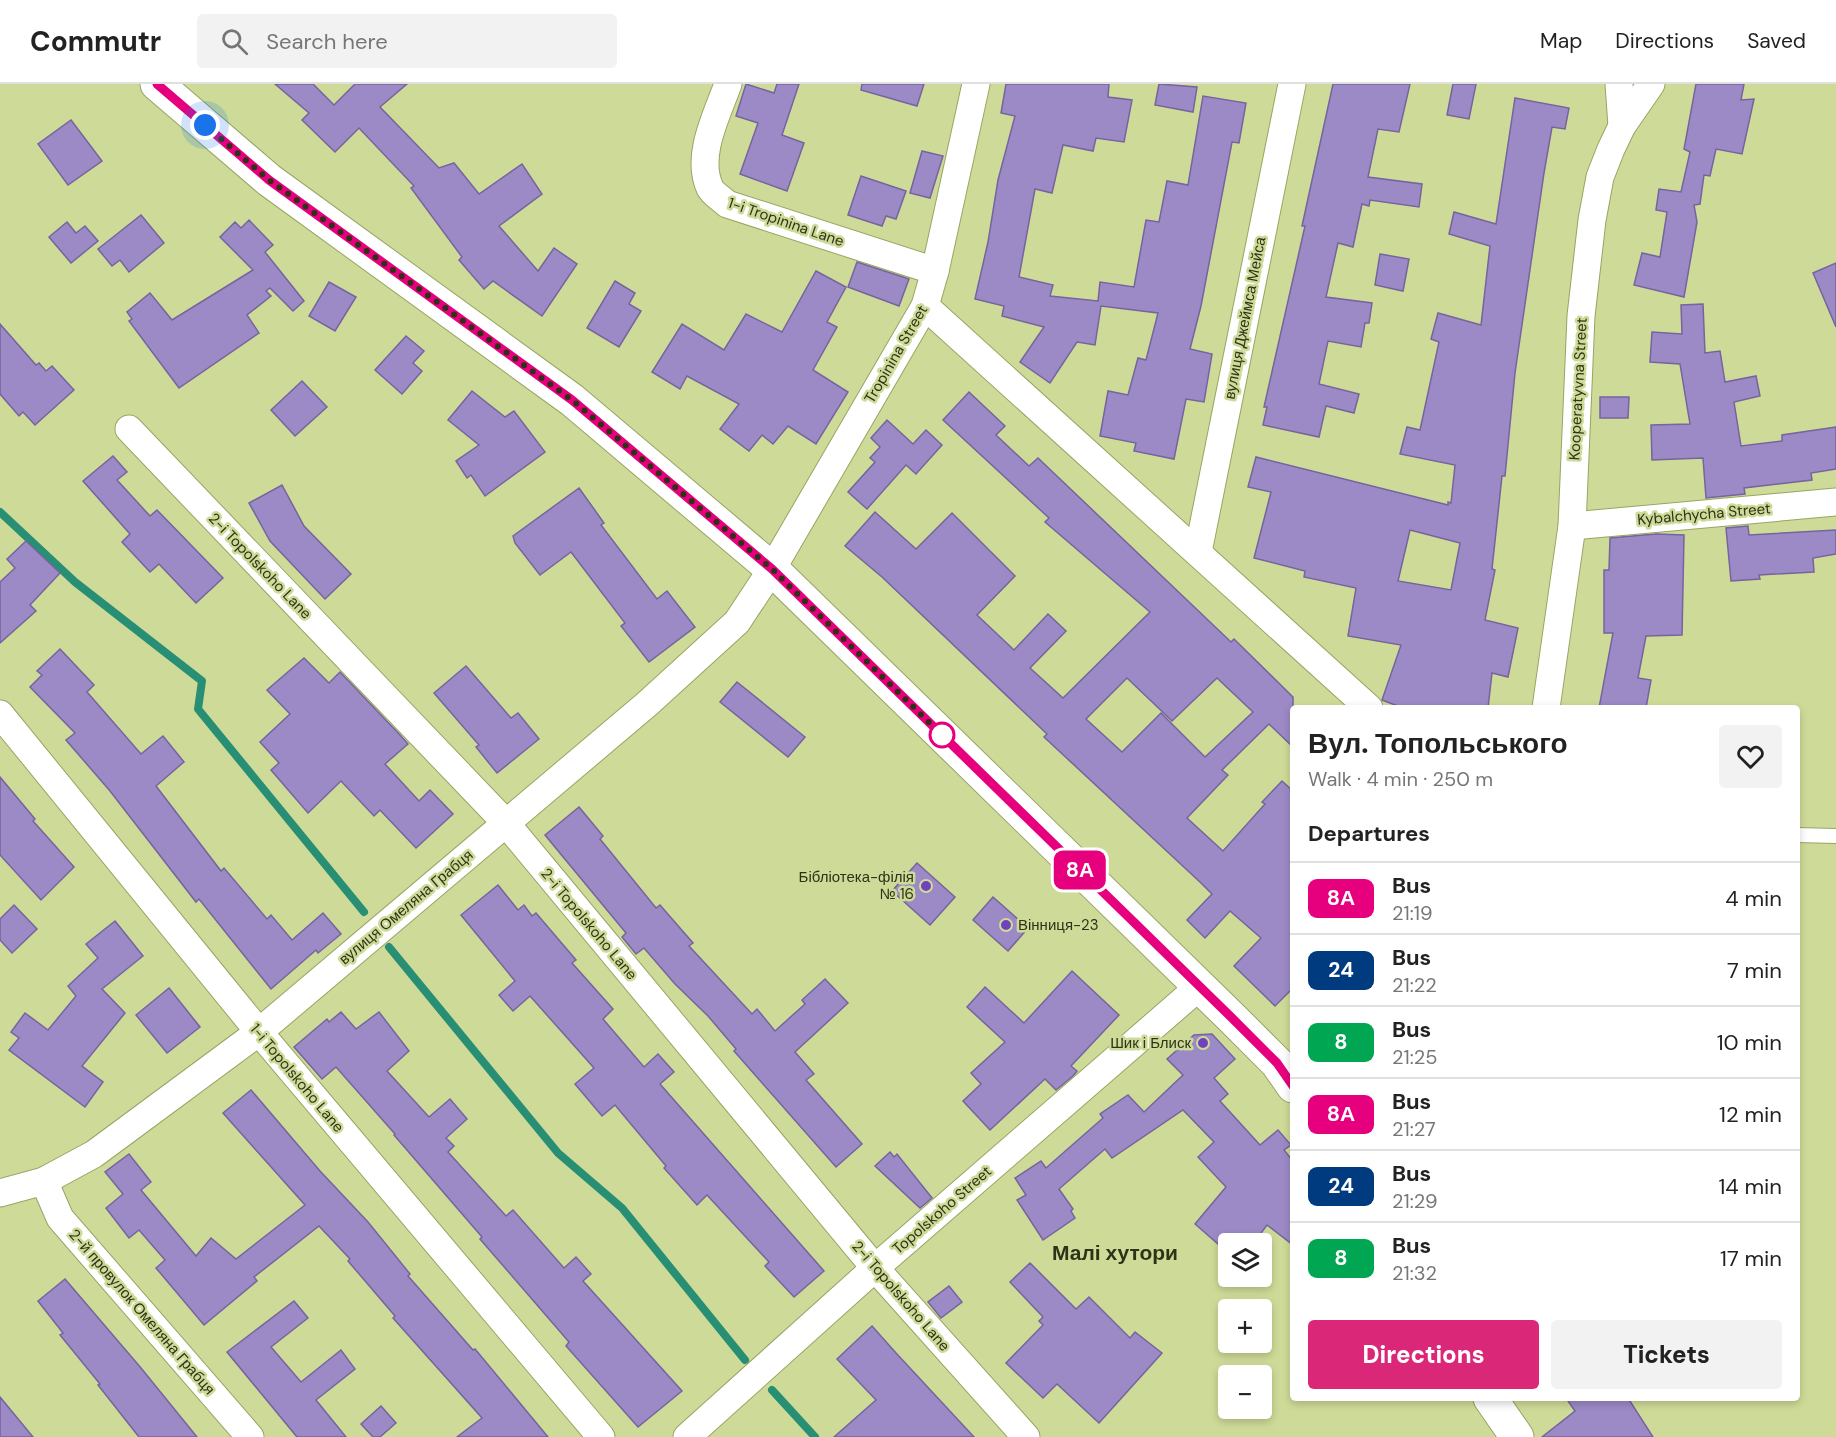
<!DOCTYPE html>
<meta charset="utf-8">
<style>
body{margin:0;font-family:"DM Sans",sans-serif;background:#f2f2f2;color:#222;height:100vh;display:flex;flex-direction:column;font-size:22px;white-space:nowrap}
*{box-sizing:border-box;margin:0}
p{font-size:20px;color:#767676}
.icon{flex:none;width:33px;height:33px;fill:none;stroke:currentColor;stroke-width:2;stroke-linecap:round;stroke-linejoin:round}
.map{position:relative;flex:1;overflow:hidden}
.panel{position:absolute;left:1290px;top:621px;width:510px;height:696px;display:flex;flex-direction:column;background:#fff;border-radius:6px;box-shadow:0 3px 9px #0003}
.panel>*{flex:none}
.badge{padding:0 12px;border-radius:9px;font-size:21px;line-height:39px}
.tools{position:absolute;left:1218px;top:1149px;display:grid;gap:12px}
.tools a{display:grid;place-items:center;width:54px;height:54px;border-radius:6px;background:#fff;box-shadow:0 3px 9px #0003;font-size:30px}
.you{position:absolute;width:30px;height:30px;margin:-15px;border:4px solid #fff;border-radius:50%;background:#1a73e8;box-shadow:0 0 0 9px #1a73e833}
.map>.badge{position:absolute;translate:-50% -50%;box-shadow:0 0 0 3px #fff}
h2{padding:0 18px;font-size:22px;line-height:54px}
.round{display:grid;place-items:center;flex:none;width:63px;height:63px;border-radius:6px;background:#f2f2f2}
.summary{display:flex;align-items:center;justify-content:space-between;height:102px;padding:0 18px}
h1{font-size:28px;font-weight:800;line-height:45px}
.button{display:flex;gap:12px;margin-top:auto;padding:12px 18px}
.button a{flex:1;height:69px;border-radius:6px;background:#db2777;color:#fff;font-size:24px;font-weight:800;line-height:69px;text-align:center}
.button a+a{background:#f2f2f2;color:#222}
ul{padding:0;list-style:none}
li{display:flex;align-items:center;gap:18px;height:72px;padding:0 18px;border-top:2px solid #e0e0e0}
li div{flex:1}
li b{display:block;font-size:22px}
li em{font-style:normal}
li .badge{min-width:66px;font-weight:700;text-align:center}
header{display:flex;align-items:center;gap:36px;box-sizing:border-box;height:84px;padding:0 30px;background:#fff;border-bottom:2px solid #e0e0e0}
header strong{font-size:28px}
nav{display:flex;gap:33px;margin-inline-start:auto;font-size:21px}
.search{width:420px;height:54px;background:#f2f2f2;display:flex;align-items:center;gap:15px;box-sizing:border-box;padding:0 21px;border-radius:6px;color:#767676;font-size:22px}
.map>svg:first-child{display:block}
</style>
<header>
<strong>Commutr</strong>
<div class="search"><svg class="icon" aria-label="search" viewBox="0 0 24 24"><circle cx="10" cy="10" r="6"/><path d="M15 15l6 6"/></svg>Search here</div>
<nav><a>Map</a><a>Directions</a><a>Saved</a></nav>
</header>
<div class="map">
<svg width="1836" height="1353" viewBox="0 0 1836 1353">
<rect width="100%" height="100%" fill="#cedb98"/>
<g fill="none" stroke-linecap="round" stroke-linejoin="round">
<!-- stream -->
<g stroke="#288e74" stroke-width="8">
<path d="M 0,428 L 75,498 L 202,597 L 198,625 L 364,828"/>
<path d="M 389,863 L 558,1069 L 622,1124 L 745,1276"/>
<path d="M 772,1306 L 815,1353"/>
</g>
</g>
<!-- building -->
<g fill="#9c8ac6" stroke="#75649d" stroke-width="1.5" fill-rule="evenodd">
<path d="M 275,0 L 313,0 L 334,21 L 355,0 L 407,0 L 380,23 L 439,84 L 454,79 L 479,110 L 522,80 L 542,110 L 499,142 L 538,187 L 554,164 L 577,180 L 542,232 L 493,197 L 484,205 L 459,176 L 462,173 L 411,104 L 414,102 L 359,44 L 335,68 L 302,36 L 309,29 Z"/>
<path d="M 746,0 L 774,9 L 777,0 L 799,0 L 782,51 L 804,59 L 787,107 L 740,90 L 758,39 L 736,32 Z"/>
<path d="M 862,0 L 924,0 L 917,22 L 861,6 Z"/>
<path d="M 1006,0 L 1109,0 L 1108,13 L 1132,16 L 1124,58 L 1096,54 L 1093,67 L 1063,61 L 1052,109 L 1035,105 L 1019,193 L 1053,201 L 1050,212 L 1098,217 L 1100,198 L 1134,203 L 1146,136 L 1159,138 L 1167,97 L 1188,101 L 1203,12 L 1246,19 L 1239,59 L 1232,58 L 1201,222 L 1190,265 L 1212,270 L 1204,318 L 1186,315 L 1174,375 L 1134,367 L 1136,359 L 1100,352 L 1108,307 L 1128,311 L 1138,274 L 1146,276 L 1158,229 L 1101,222 L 1095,261 L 1077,258 L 1050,299 L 1020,278 L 1044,243 L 1002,232 L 1004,222 L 975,215 L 988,158 L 998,96 L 1015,32 L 1001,29 Z"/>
<path d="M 1159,0 L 1197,3 L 1193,28 L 1155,21 Z"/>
<path d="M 1333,0 L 1410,0 L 1399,48 L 1378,45 L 1368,93 L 1422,100 L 1419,123 L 1370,116 L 1369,122 L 1362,120 L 1353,163 L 1338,159 L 1326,213 L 1372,219 L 1369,239 L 1365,239 L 1361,263 L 1328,257 L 1319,300 L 1359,310 L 1354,329 L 1326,322 L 1319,353 L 1263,341 L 1267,323 L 1264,323 L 1305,142 L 1302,142 Z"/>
<path d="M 1453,0 L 1476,0 L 1469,35 L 1447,31 Z"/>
<path d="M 1696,0 L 1744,0 L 1741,16 L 1754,15 L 1742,70 L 1716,65 L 1710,92 L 1704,91 L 1700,120 L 1694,121 L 1697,138 L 1684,213 L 1634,201 L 1642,169 L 1660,173 L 1667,128 L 1656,126 L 1659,105 L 1681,108 L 1690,68 L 1684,65 Z"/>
<path d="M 1515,14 L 1569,24 L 1565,45 L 1552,43 L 1544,89 L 1515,289 L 1505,392 L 1502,392 L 1492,485 L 1495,486 L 1485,536 L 1518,544 L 1508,593 L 1492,589 L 1488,624 L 1403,624 L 1382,616 L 1401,561 L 1348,552 L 1356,504 L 1304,493 L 1305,487 L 1254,474 L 1271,408 L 1248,403 L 1256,373 L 1448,421 L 1448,418 L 1451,419 L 1455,381 L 1400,370 L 1407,343 L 1420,346 L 1439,258 L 1431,255 L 1438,229 L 1481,241 L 1490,162 L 1449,150 L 1454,128 L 1496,140 ZM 1410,446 L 1460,459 L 1451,506 L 1398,497 Z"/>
<path d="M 71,36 L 102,77 L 68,101 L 38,60 Z"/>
<path d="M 922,67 L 943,72 L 930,114 L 910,109 Z"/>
<path d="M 861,92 L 906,107 L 896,135 L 886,132 L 882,142 L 848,131 Z"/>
<path d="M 141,131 L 164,159 L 129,188 L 120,176 L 112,182 L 98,165 Z"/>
<path d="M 249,136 L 273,161 L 265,168 L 304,217 L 293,227 L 270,204 L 266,207 L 271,212 L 247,231 L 259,249 L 179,304 L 129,237 L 132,235 L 127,228 L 150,209 L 172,236 L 253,186 L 220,153 L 235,138 L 241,144 Z"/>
<path d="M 67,138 L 76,149 L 85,142 L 98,157 L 71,179 L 49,153 Z"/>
<path d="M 1380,170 L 1409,175 L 1403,207 L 1375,201 Z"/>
<path d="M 857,178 L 909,195 L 899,222 L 848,203 Z"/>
<path d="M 1836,179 L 1836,243 L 1813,189 Z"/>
<path d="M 816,187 L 846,203 L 827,238 L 837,243 L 813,286 L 848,308 L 816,360 L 788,342 L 773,360 L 762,351 L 749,367 L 720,345 L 739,320 L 687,292 L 680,305 L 652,288 L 682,240 L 724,266 L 746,230 L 782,248 Z"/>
<path d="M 615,197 L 635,209 L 629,220 L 641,227 L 619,263 L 587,244 Z"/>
<path d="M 329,198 L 356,213 L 335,247 L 309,232 Z"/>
<path d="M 1703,220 L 1705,269 L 1720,267 L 1725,298 L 1756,292 L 1760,312 L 1734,318 L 1741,362 L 1782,357 L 1782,351 L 1836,343 L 1836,385 L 1811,389 L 1812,396 L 1744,404 L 1745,410 L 1706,414 L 1703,374 L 1652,376 L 1651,341 L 1690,340 L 1680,280 L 1650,278 L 1652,248 L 1682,250 L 1681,221 Z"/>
<path d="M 0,240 L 36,281 L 39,279 L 46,287 L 52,282 L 74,306 L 35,341 L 23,328 L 19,332 L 0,310 Z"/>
<path d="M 406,252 L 424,267 L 413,279 L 422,287 L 402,310 L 375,286 Z"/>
<path d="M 302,297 L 327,323 L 295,352 L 271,326 Z"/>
<path d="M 472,307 L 505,333 L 514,327 L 545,368 L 485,412 L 471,391 L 467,394 L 456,377 L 479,361 L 448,336 Z"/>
<path d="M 969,308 L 1005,342 L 996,351 L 1029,382 L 1038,374 L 1231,558 L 1234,555 L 1293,613 L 1293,663 L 1269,640 L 1222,686 L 1228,691 L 1187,734 L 1223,767 L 1265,720 L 1262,718 L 1282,697 L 1293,707 L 1293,904 L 1275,922 L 1234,882 L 1261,854 L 1230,827 L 1205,854 L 1187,836 L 1212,810 L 1201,799 L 1044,653 L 1047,650 L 882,493 L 845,462 L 875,428 L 916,465 L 952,429 L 1015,492 L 977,531 L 1014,566 L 1048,530 L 1066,547 L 1030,584 L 1063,614 L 1150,528 L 1045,438 L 1049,434 L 943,336 ZM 1127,594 L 1172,637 L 1217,594 L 1253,628 L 1205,673 L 1161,629 L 1122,668 L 1086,635 Z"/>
<path d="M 1600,313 L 1629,313 L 1628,334 L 1600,334 Z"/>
<path d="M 887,336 L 913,360 L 926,346 L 942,361 L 916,390 L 906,381 L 867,425 L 848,408 L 875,378 L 870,374 L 880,363 L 871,354 Z"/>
<path d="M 113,372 L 127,388 L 117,396 L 150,432 L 157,426 L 223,494 L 196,519 L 159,480 L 150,488 L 122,458 L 130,450 L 83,397 Z"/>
<path d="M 282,401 L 304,442 L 351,490 L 325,515 L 270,457 L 249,419 Z"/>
<path d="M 579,404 L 604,439 L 601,441 L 657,515 L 667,507 L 695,543 L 649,578 L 621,542 L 625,539 L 571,468 L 540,491 L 515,459 L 513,452 Z"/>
<path d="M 1748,442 L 1749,451 L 1836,446 L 1836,470 L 1813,474 L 1814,488 L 1759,491 L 1760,495 L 1731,497 L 1726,444 Z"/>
<path d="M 1656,450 L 1684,451 L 1682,551 L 1646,552 L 1638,594 L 1651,596 L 1646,624 L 1599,624 L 1613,549 L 1604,549 L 1604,486 L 1609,486 L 1610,454 Z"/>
<path d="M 26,457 L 60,489 L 30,521 L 36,527 L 0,559 L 0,498 L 15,484 L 7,475 Z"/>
<path d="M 60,565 L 94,601 L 87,608 L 141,670 L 163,652 L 184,678 L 156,702 L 221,787 L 224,784 L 267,835 L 271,831 L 292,856 L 323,829 L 341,850 L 318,869 L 316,866 L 271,905 L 199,815 L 196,818 L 110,707 L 66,656 L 75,649 L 30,603 L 42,591 L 37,587 Z"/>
<path d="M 304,574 L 329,599 L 340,588 L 400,651 L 408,660 L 385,680 L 419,717 L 430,706 L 453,730 L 416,764 L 380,726 L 374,732 L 341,697 L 308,729 L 271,686 L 279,679 L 260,658 L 290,630 L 267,606 Z"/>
<path d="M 466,582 L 511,634 L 518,629 L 539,655 L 497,689 L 476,663 L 479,661 L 434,609 Z"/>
<path d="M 737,598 L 805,653 L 788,673 L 720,618 Z"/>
<path d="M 0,693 L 35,735 L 33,737 L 74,783 L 41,816 L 0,771 Z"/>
<path d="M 579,723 L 603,752 L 600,755 L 656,824 L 660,821 L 693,859 L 689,862 L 752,930 L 757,925 L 775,947 L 805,920 L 802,916 L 825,895 L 848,919 L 795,968 L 814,990 L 806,996 L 862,1060 L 836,1083 L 734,967 L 736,965 L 708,932 L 675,900 L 644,864 L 636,870 L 622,853 L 626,849 L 545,751 Z"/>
<path d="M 917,779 L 955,813 L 930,841 L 892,807 Z"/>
<path d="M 498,801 L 518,826 L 524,821 L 532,832 L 536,829 L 576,876 L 572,879 L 613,925 L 603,935 L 644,983 L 658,970 L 674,988 L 660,1000 L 824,1187 L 794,1213 L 765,1182 L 769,1178 L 707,1111 L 697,1121 L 664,1084 L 666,1082 L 615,1021 L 602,1032 L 575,1000 L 594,984 L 530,912 L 513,927 L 499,911 L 515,897 L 461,831 Z"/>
<path d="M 993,813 L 1028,844 L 1008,867 L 973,836 Z"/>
<path d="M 14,821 L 37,845 L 12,869 L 0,856 L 0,835 Z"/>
<path d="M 115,837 L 143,872 L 102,905 L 125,929 L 82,982 L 103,998 L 85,1023 L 9,966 L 19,954 L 11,948 L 25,929 L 48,946 L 76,912 L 68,902 L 98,874 L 86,860 Z"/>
<path d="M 1072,887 L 1119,931 L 1071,982 L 1077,987 L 1073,992 L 1056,1006 L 1045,995 L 990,1046 L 963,1017 L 981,1000 L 971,989 L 1005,958 L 967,923 L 985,903 L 1024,939 Z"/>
<path d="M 169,904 L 200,943 L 167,969 L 136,931 Z"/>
<path d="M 341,928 L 356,945 L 379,928 L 409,967 L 387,987 L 429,1033 L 450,1015 L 467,1035 L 446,1054 L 454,1062 L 448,1068 L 506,1132 L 513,1126 L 564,1184 L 576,1173 L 591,1190 L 583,1197 L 682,1307 L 638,1343 L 566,1262 L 569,1258 L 480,1155 L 482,1153 L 394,1051 L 395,1050 L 336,983 L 322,995 L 294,963 L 327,935 L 329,938 Z"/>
<path d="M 1212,950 L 1235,975 L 1214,994 L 1228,1010 L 1220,1017 L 1260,1061 L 1278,1046 L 1291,1061 L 1284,1066 L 1293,1077 L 1293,1161 L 1267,1141 L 1253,1160 L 1218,1160 L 1195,1140 L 1226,1103 L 1198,1073 L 1214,1058 L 1183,1026 L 1112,1074 L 1105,1065 L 1059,1105 L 1073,1125 L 1071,1127 L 1075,1134 L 1043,1156 L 1017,1116 L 1026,1111 L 1015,1094 L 1041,1077 L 1046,1084 L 1103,1034 L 1100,1030 L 1128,1011 L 1144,1028 L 1183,991 L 1167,975 L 1194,951 Z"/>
<path d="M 251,1006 L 320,1087 L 368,1138 L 410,1190 L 408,1192 L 473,1266 L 475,1265 L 548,1353 L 457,1353 L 482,1334 L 393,1234 L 395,1232 L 348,1177 L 350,1175 L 319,1142 L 254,1193 L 257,1197 L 204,1241 L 156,1184 L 165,1176 L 139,1146 L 129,1154 L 106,1124 L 123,1110 L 105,1088 L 129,1070 L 151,1098 L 141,1106 L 196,1172 L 211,1154 L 236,1175 L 305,1121 L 223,1029 Z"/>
<path d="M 890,1068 L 894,1073 L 897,1070 L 932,1114 L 920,1124 L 875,1082 Z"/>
<path d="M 1030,1179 L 1076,1225 L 1089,1213 L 1130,1254 L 1135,1248 L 1162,1269 L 1099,1339 L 1057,1300 L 1043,1314 L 1006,1279 L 1043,1241 L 1039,1237 L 1043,1233 L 1010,1198 Z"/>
<path d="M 65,1195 L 141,1284 L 197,1353 L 139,1353 L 98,1301 L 100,1300 L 60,1251 L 63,1249 L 38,1217 Z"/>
<path d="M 949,1202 L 962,1218 L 941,1234 L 928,1218 Z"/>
<path d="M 294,1217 L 308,1234 L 271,1263 L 301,1298 L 341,1266 L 355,1285 L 316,1316 L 346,1353 L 297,1353 L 227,1268 Z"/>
<path d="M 872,1242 L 896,1269 L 974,1353 L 834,1353 L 876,1316 L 837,1275 Z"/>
<path d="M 0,1313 L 33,1353 L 0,1353 Z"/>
<path d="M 1566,1314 L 1628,1314 L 1653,1353 L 1542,1353 L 1575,1327 Z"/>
<path d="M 381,1322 L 396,1339 L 380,1353 L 373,1353 L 361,1340 Z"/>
</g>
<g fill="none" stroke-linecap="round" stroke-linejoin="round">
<defs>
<path id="service" d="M 1797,751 L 1836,752"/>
<g id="minor">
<path d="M 728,0 C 717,31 695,72 710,104 C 713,110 722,115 727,120 L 935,187"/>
<path d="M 1619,0 L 1622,42"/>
<path d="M 925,222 L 1369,624"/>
<path d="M 129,345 L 505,738 L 875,1184 L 1026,1353"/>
<path d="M 1572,442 L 1836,418"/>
<path d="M 1198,468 L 1292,0"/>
<path d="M 1546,624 L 1572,442 L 1581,232 L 1592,136 L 1600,93 L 1611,65 L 1622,42 L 1651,0"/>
<path d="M 0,630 L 259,948 L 601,1353"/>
<path d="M 44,1097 L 60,1134 L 250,1353"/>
<path d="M 0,1109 L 44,1097 L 94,1070 L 259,948 L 647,620 L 737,538 L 772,485 L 925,222 L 935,187 L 976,0"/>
<path d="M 687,1353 L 875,1184 L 1200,902"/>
</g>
<g id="tertiary">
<path d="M 157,0 L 269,96 L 572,316 L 772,485 L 1231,933 L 1277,979 L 1293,1002"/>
<path d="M 1490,1314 L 1517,1353"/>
</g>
</defs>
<!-- service casing -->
<use href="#service" stroke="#98a463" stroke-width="16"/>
<!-- minor casing -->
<use href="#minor" stroke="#98a463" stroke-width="29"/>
<!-- tertiary casing -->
<use href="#tertiary" stroke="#98a463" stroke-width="35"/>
<!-- service -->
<use href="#service" stroke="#fff" stroke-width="14"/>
<!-- minor -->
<use href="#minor" stroke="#fff" stroke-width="27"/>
<!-- tertiary -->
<use href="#tertiary" stroke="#fff" stroke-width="33"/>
</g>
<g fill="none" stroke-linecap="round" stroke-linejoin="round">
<defs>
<path id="line" d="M 157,0 L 269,96 L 572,316 L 772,485 L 1231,933 L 1277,979 L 1293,1002"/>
</defs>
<!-- line casing -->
<use href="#line" stroke="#fff" stroke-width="14"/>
<!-- line -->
<use href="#line" stroke="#e6007e" stroke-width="9"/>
<!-- walk -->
<path stroke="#2e3318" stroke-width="6" stroke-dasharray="0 10.8" d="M 205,41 L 269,96 L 572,316 L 772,485 L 942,651"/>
</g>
<!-- markers -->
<circle fill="#fff" stroke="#e6007e" stroke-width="3" cx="942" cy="651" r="12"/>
<g fill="#7143bb" stroke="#cedb98" stroke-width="2">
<circle cx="926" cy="802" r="6"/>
<circle cx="1006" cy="841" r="6"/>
<circle cx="1203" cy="959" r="6"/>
</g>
<g text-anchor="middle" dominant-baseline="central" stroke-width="5" stroke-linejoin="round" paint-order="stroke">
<!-- street labels -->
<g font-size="15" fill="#2e3318" stroke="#cedb98">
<text transform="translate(786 138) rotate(19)">1-i Tropinina Lane</text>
<text transform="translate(1245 234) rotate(-79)">вулиця Джеймса Мейса</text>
<text transform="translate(896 270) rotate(-60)">Tropinina Street</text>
<text transform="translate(1578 305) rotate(-87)">Kooperatyvna Street</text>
<text transform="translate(1704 430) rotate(-5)">Kybalchycha Street</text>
<text transform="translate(260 482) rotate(46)">2-i Topolskoho Lane</text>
<text transform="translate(406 823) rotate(-40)">вулиця Омеляна Грабця</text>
<text transform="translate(589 840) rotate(50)">2-i Topolskoho Lane</text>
<text transform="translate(297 994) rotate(50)">1-i Topolskoho Lane</text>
<text transform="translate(942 1126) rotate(-41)">Topolskoho Street</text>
<text transform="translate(901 1212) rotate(49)">2-i Topolskoho Lane</text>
<text transform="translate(142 1228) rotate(49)">2-й провулок Омеляна Грабця</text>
</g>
<!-- poi labels -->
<g font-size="15" fill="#2e3318" stroke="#cedb98" text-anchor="end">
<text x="914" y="793">Бібліотека-філія<tspan x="914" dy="17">№ 16</tspan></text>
<text x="1018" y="841" text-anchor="start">Вінниця-23</text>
<text x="1191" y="959">Шик і Блиск</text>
</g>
<!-- district labels -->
<g font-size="21" font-weight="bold" fill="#2e3318" stroke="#cedb98">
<text x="1115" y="1169">Малі хутори</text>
</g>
</g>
</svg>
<div class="tools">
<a><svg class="icon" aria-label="layers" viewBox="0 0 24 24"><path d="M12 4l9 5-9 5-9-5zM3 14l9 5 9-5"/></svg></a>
<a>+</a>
<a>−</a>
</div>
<div class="you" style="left:205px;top:41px"></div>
<b class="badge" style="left:1080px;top:786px;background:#e6007e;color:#fff">8А</b>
<section class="panel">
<div class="summary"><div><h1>Вул. Топольського</h1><p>Walk · 4 min · 250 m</p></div><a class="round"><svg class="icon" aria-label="heart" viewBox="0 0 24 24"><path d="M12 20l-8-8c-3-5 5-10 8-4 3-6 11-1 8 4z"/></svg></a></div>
<h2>Departures</h2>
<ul>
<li><span class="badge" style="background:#e6007e;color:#fff">8А</span><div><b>Bus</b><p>21:19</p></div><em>4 min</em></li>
<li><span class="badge" style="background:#003b80;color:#fff">24</span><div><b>Bus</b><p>21:22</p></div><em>7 min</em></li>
<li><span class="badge" style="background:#00a651;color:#fff">8</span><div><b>Bus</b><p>21:25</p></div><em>10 min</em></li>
<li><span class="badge" style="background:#e6007e;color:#fff">8А</span><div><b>Bus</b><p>21:27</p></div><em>12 min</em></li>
<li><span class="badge" style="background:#003b80;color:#fff">24</span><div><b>Bus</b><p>21:29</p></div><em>14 min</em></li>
<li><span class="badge" style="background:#00a651;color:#fff">8</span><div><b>Bus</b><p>21:32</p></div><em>17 min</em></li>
</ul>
<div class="button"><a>Directions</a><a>Tickets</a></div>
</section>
</div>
